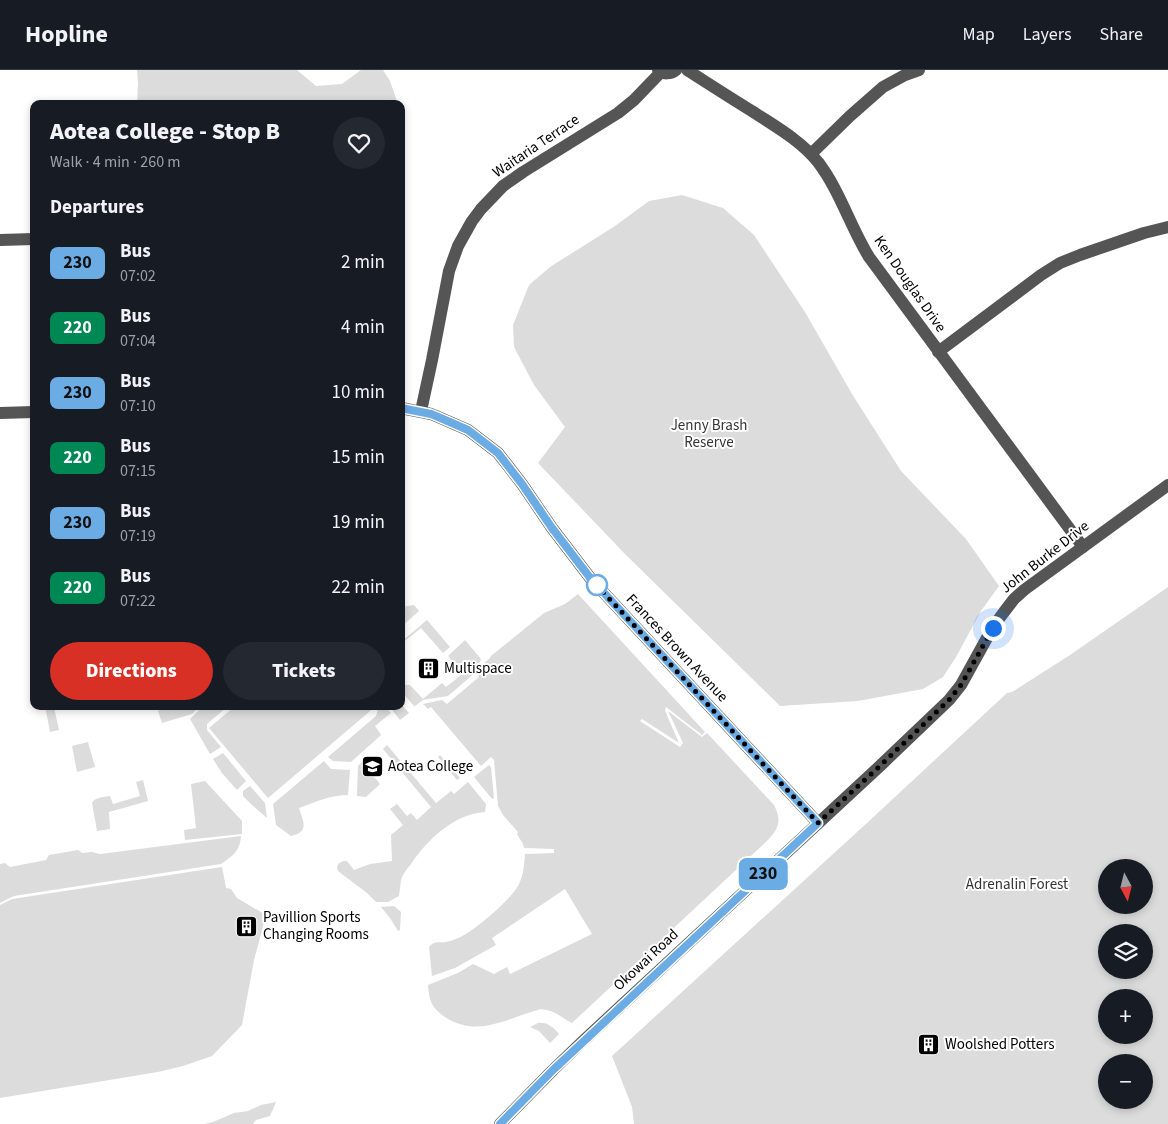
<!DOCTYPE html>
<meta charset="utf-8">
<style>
body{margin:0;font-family:"Source Sans 3",sans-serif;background:#242831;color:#f1f3f6;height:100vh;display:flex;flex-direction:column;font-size:19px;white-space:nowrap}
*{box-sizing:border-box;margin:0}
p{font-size:16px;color:#9ea1a6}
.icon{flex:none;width:28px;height:28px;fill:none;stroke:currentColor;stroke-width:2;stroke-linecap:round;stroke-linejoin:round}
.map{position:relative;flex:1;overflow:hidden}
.drawer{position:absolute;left:30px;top:30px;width:375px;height:610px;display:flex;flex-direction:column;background:#171b24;border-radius:10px;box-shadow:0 2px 8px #0003}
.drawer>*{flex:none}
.badge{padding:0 10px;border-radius:8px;font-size:18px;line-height:32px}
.needle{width:32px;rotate:173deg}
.fabs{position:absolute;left:1098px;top:789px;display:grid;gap:10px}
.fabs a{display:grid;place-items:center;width:55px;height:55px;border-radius:50%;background:#171b24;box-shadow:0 2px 8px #0003;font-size:25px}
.you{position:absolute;width:25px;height:25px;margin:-12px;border:4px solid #fff;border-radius:50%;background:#1a73e8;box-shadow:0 0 0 8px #1a73e833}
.map>.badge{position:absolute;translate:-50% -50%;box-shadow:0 0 0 2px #fff}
h2{padding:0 20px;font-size:19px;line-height:45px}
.round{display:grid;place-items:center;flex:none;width:52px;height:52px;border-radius:26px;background:#242831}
.overview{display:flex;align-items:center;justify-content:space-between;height:85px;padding:0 20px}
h1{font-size:24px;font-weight:800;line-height:38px}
.cta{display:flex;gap:10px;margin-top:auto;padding:10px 20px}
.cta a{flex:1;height:58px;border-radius:30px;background:#d93025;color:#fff;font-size:20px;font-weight:800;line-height:58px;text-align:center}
.cta a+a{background:#242831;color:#f1f3f6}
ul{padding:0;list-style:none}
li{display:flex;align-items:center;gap:15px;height:65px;padding:0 20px}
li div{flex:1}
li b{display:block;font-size:19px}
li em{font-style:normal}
li .badge{min-width:55px;font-weight:700;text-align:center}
header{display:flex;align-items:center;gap:30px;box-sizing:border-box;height:70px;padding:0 25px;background:#171b24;border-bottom:1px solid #363941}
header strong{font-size:24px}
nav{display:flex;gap:28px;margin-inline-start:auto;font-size:18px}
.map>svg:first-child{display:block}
</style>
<header>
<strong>Hopline</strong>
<nav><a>Map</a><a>Layers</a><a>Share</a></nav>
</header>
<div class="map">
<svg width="1168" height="1054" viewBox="0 0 1168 1054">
<rect width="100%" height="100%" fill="#fff"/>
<!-- green -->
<g fill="#dcdcdc" fill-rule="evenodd">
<path d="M 137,0 L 297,0 L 316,16 L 342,14 L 361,0 L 383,0 L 390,11 L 398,34 L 137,34 L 138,14 Z"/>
<path d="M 682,125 L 723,138 L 754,165 L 805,242 L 852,324 L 901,401 L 966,469 L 999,516 L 981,541 L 956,587 L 943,607 L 923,619 L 858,631 L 780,636 L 625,484 L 538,393 L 565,357 L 534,315 L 514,277 L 513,255 L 529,215 L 550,197 L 615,156 L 649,131 Z"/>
<path d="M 1168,517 L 1168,1054 L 634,1054 L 632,1037 L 612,986 L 868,752 L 1007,623 L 1012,622 L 1070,585 ZM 1106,798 L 1144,798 L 1144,835 L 1106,835 ZM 1106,862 L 1144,862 L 1144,900 L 1106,900 ZM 1106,928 L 1144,928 L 1144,965 L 1106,965 ZM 1106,992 L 1144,992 L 1144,1030 L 1106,1030 Z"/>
<path d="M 578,524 L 705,662 L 702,665 L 666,637 L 665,640 L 666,643 L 679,673 L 642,649 L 640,651 L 680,677 L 683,673 L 668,641 L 702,667 L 707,663 L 774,735 C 782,751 779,758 768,770 L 572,953 C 560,947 557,941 541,939 C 509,947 478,969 445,947 C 432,938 429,931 428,915 L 458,903 L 473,894 L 494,904 L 507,897 L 510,904 L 592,864 L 565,819 L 492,868 L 496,875 L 455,898 L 432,906 L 429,877 C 434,870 439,873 446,872 C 450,871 454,870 458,868 C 472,863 513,828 519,814 C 524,804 524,794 525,784 L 554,783 L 554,779 L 524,778 L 523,774 L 517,764 L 518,762 L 503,745 L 498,736 L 494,690 L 491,687 L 481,696 L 431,637 L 428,639 L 423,634 L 442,630 L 447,634 L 479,607 L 480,597 L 490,588 L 491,586 L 544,543 L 565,534 Z"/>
<path d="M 414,535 L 419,541 L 401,557 L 401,537 Z"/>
<path d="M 427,550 L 450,577 L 443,583 L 421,558 L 401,574 L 401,572 Z"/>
<path d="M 465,570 L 481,589 L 480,592 L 477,595 L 476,602 L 448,626 L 423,630 L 415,636 L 415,637 L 401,621 L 401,615 L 410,615 L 423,629 L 442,613 L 446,617 L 461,605 L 451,592 L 452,591 L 448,586 Z"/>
<path d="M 401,634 L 409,643 L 400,650 L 389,636 L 401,636 Z"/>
<path d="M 45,636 L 54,637 L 59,660 L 50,662 Z"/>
<path d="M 165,636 L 200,636 L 192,644 L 162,653 L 158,641 Z"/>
<path d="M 203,636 L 228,636 L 207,654 L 207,660 L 221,677 L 210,684 L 190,649 Z"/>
<path d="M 235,636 L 376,636 L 268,728 L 209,658 Z"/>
<path d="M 379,636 L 385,636 L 391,643 L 375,656 L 381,665 L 351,692 L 333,691 L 328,687 L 376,646 Z"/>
<path d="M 88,672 L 95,697 L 77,702 L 72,676 Z"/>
<path d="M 387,675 L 436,733 L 451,721 L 454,724 L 468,712 L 486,734 L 485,742 C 454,744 427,770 411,794 C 408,798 404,802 402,807 C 400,813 400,820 399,826 L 388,832 L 376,832 L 367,823 L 338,801 L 337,797 L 338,794 L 343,791 L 347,791 L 354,800 L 370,794 L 392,791 L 391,765 L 403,755 L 390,739 L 397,734 L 407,746 L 411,743 L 417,750 L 431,737 L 383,679 Z"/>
<path d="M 223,683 L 246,711 L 237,720 L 222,703 L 213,689 Z"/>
<path d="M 440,685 L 460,708 L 457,710 L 438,687 Z"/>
<path d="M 324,691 L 331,699 L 350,700 L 348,725 C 331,725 315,732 299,738 C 303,751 310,762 291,766 L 276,755 L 273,734 Z"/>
<path d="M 362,692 L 380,714 L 366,727 L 357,726 L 358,696 Z"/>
<path d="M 489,695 L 491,697 L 494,728 L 492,729 L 474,707 Z"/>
<path d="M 143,710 L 148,731 L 109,742 L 110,759 L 97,761 L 92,733 C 95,727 104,727 110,726 L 113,734 L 140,726 L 136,712 Z"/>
<path d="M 205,711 L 242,751 L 242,764 L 185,770 L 184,760 L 196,758 L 191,714 Z"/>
<path d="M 250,716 L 265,733 L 267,748 L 251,734 L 243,726 L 243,721 Z"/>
<path d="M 241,766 C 240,781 233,786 221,794 L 14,826 L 0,833 L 0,794 L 5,793 L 10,797 L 46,790 L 49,785 L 78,780 L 82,783 L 92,782 L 100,784 Z"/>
<path d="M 222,797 L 226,818 L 231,819 L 237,828 L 266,845 L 254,890 L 242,955 L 212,986 L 183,996 L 158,1002 L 0,1028 L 0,835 L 12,829 Z"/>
<path d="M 394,836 L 401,842 L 400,860 L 398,861 L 390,848 L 381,837 Z"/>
<path d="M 538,953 C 547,952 553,957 559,964 L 550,973 L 539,961 L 530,957 Z"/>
<path d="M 276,1032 L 270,1046 L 256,1050 L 253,1054 L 204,1054 L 213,1052 L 234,1043 L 248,1041 L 261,1035 Z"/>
</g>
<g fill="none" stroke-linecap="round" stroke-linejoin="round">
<!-- minor -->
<g stroke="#555" stroke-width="12">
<path d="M 658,0 C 663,5 671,4 676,0"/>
<path d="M 687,0 C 709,14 732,29 755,43 C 778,58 801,71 818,92 C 840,121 850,156 869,187 L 1083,477"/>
<path d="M 811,84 L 850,46 L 883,17 L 905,5 L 919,0"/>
<path d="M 0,170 L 34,169"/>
<path d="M 938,282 L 1041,205 L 1060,193 L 1080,185 L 1144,163 L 1168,157"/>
<path d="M 401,338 L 431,344 L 436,346 L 468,360 L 498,383 L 522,414 L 552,458 L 591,509 L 818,753"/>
<path d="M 421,341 L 432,290 L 449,201 L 458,176 L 472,151 L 481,139 L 503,116 L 523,102 L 618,43 L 634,30 L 660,3"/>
<path d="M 0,343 L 34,342"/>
<path d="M 500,1054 L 553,1000 L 582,972 L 882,694 L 949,630 L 961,615 L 993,557 L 1004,542 L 1014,529 L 1024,520 L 1168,415"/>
</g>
</g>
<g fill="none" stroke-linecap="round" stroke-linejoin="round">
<defs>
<path id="line" d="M 401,338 L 431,344 L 436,346 L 468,360 L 498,383 L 522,414 L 552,458 L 591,509 L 818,753 L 553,1000 L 500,1054"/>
</defs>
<!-- line casing -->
<use href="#line" stroke="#fff" stroke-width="11"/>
<!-- line -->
<use href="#line" stroke="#6cace4" stroke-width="8"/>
<!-- walk -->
<path stroke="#000" stroke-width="5" stroke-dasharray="0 9" d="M 597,515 L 591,509 L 818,753 L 882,694 L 949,630 L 961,615 L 993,558"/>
</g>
<!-- icons -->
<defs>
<symbol id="building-square" viewBox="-11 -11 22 22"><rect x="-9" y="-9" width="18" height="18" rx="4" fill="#000" stroke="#fff"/><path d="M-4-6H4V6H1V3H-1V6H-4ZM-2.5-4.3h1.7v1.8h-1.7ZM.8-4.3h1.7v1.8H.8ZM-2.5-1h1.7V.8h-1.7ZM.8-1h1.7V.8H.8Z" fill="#fff"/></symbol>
<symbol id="school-square" viewBox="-11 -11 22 22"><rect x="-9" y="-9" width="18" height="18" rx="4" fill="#000" stroke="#fff"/><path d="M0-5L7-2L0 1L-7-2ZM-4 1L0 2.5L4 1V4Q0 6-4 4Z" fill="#fff"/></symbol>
</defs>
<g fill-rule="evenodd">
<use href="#building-square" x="416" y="586" width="25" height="25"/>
<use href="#school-square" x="360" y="684" width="25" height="25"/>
<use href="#building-square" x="234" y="844" width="25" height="25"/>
<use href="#building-square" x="916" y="962" width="25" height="25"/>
</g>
<!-- markers -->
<circle fill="#fff" stroke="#6cace4" stroke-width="2.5" cx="597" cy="515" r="10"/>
<g text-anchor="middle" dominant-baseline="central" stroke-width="4" stroke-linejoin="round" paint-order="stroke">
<!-- street labels -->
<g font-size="15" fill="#000" stroke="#fff">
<text transform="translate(536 76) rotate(-34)">Waitaria Terrace</text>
<text transform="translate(910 214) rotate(55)">Ken Douglas Drive</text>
<text transform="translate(1045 487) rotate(-38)">John Burke Drive</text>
<text transform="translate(677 578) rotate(47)">Frances Brown Avenue</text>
<text transform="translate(646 890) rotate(-43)">Okowai Road</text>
</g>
<!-- park labels -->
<g font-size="15" fill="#333" stroke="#fff">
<text x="709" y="355">Jenny Brash<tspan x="709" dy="17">Reserve</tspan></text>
<text x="1017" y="814">Adrenalin Forest</text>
</g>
<!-- poi labels -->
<g font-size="15" fill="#000" stroke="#fff" text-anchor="start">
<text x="444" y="598">Multispace</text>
<text x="388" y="696">Aotea College</text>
<text x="263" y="847">Pavillion Sports<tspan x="263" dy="17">Changing Rooms</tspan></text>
<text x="945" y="974">Woolshed Potters</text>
</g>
</g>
</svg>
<div class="fabs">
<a><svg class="needle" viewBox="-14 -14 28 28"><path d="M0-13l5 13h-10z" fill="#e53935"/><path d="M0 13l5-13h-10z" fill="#9ea1a6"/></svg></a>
<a><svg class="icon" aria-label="layers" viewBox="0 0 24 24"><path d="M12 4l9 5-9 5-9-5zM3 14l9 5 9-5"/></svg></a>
<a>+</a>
<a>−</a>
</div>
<div class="you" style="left:993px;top:558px"></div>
<b class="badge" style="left:763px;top:804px;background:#6cace4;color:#111">230</b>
<section class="drawer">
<div class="overview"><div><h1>Aotea College - Stop B</h1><p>Walk · 4 min · 260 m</p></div><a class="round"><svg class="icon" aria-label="heart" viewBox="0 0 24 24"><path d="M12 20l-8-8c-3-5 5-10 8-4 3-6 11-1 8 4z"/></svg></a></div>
<h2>Departures</h2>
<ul>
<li><span class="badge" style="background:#6cace4;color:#111">230</span><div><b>Bus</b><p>07:02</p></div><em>2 min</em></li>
<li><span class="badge" style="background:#008854;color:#fff">220</span><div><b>Bus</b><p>07:04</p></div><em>4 min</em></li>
<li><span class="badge" style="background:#6cace4;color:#111">230</span><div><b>Bus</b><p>07:10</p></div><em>10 min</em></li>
<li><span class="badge" style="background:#008854;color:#fff">220</span><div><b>Bus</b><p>07:15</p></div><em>15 min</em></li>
<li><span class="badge" style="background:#6cace4;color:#111">230</span><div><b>Bus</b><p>07:19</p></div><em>19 min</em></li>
<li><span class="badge" style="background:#008854;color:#fff">220</span><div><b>Bus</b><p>07:22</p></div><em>22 min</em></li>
</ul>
<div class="cta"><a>Directions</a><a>Tickets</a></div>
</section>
</div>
